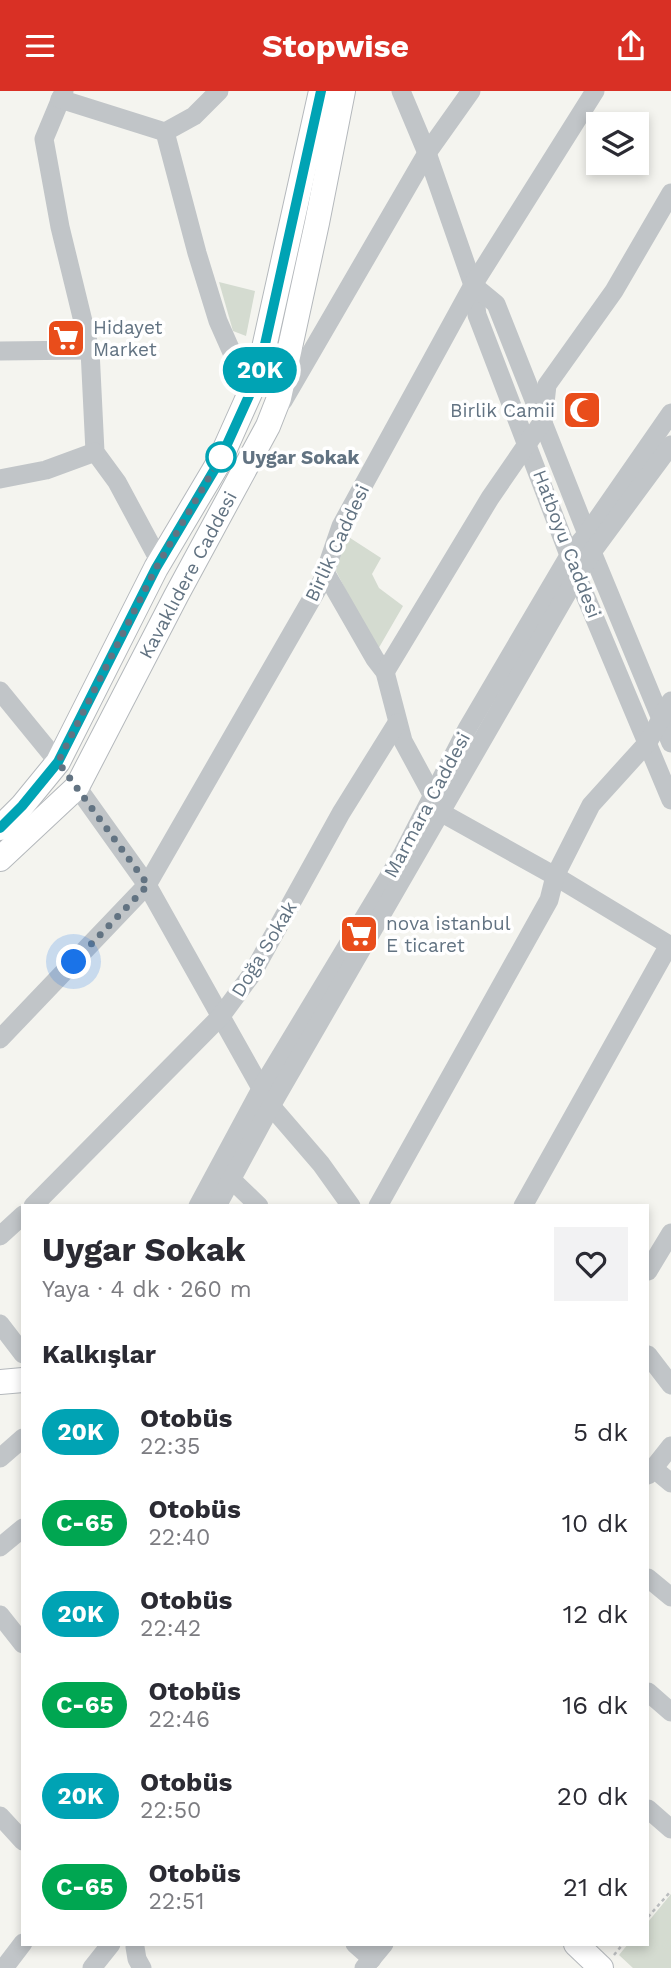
<!DOCTYPE html>
<html lang="tr">
<meta charset="utf-8">
<style>
body{margin:0;font-family:"Work Sans",sans-serif;background:#f2f2f3;color:#2b2b33;height:100vh;display:flex;flex-direction:column;font-size:26px;white-space:nowrap}
*{box-sizing:border-box;margin:0}
p{font-size:23px;color:#7c7c81}
.icon{flex:none;width:38px;height:38px;fill:none;stroke:currentColor;stroke-width:2;stroke-linecap:round;stroke-linejoin:round}
.map{position:relative;flex:1;overflow:hidden}
.panel{position:absolute;left:21px;top:1113px;width:628px;height:742px;display:flex;flex-direction:column;background:#fff;border-radius:0px;box-shadow:0 4px 10px #0003}
.panel>*{flex:none}
.badge{padding:0 14px;border-radius:23px;font-size:24px;line-height:46px}
.buttons{position:absolute;left:586px;top:21px;display:grid;gap:14px}
.buttons a{display:grid;place-items:center;width:63px;height:63px;border-radius:0px;background:#fff;box-shadow:0 4px 10px #0003;font-size:35px}
.you{position:absolute;width:35px;height:35px;margin:-18px;border:5px solid #fff;border-radius:50%;background:#1a73e8;box-shadow:0 0 0 10px #1a73e833}
.map>.badge{position:absolute;translate:-50% -50%;box-shadow:0 0 0 4px #fff}
h2{padding:0 21px;font-size:26px;line-height:63px}
.round{display:grid;place-items:center;flex:none;width:74px;height:74px;border-radius:0px;background:#f2f2f3}
.overview{display:flex;align-items:center;justify-content:space-between;height:119px;padding:0 21px}
h1{font-size:33px;font-weight:700;line-height:52px}
ul{padding:0;list-style:none}
li{display:flex;align-items:center;gap:21px;height:91px;padding:0 21px}
li div{flex:1}
li b{display:block;font-size:26px}
li em{font-style:normal}
li .badge{min-width:77px;font-weight:700;text-align:center}
header{display:flex;justify-content:space-between;align-items:center;height:91px;padding:0 21px;background:#d93025;color:#fff;font-size:32px;font-weight:700}
.map>svg:first-child{display:block}
</style>
<header><svg class="icon" aria-label="menu" viewBox="0 0 24 24"><path d="M4 6h16M4 12h16M4 18h16"/></svg>Stopwise<svg class="icon" aria-label="share" viewBox="0 0 24 24"><path d="M12 15V3M7 8l5-5 5 5M5 13v7h14v-7"/></svg></header>
<div class="map">
<svg width="671" height="1877" viewBox="0 0 671 1877">
<rect width="100%" height="100%" fill="#f4f4ef"/>
<!-- green -->
<g fill="#d4dbd0">
<path d="M 219,191 L 255,200 L 246,245 L 233,240 Z"/>
<path d="M 344,443 L 381,467 L 372,483 L 379,497 L 403,515 L 377,560 L 336,480 Z"/>
<path d="M 671,1803 L 671,1877 L 633,1877 L 619,1864 L 628,1853 L 648,1853 L 648,1831 Z"/>
</g>
<g fill="none" stroke-linecap="round" stroke-linejoin="round">
<defs>
<g id="major">
<path d="M 0,737 L 22,715 L 58,671 L 156,477 L 219,371 L 258,284 L 321,0"/>
<path d="M 0,768 L 77,696 L 176,505 L 268,335 L 279,307 L 317,132 L 343,0"/>
<path d="M 0,1291 L 23,1289"/>
<path d="M 576,1853 L 601,1877"/>
</g>
</defs>
<!-- major casing -->
<use href="#major" stroke="#b4b8bc" stroke-width="26"/>
<!-- path -->
<g stroke="#bbbdbf" stroke-width="2.5" stroke-dasharray="3.5 3.5" stroke-linecap="butt">
<path d="M 648,1826 L 671,1800"/>
<path d="M 614,1864 L 623,1853"/>
</g>
<!-- minor -->
<g stroke="#c1c5c8" stroke-width="19">
<path d="M 64,0 L 44,48 L 60,136 L 90,259 L 95,361 L 117,391 L 160,471"/>
<path d="M 401,0 L 427,62 L 473,194 L 477,224 L 577,485 L 671,709"/>
<path d="M 60,8 L 165,41 L 197,162 L 218,230 L 237,273 L 258,284"/>
<path d="M 165,41 L 194,25 L 219,0"/>
<path d="M 473,194 L 496,213 L 587,443 L 592,461 L 671,652"/>
<path d="M 0,260 L 90,259"/>
<path d="M 283,310 L 427,62 L 471,0"/>
<path d="M 0,388 L 46,379 L 95,361"/>
<path d="M 325,481 L 375,568 L 385,581 L 403,650 L 442,722 L 555,785 L 671,855"/>
<path d="M 385,581 L 490,407 L 543,330 L 547,294 L 614,200 L 671,102"/>
<path d="M 0,600 L 58,671"/>
<path d="M 77,696 L 147,794 L 271,1015 L 321,1073 L 351,1115"/>
<path d="M 0,948 L 147,794 L 322,490 L 341,435 L 473,194 L 595,0"/>
<path d="M 232,1089 L 259,1115"/>
<path d="M 33,1115 L 221,925 L 252,883 L 341,722 L 397,632"/>
<path d="M 198,1115 L 262,996 L 402,764 L 467,638 L 570,463 L 587,443 L 671,322"/>
<path d="M 217,1115 L 271,1015 L 577,485 L 592,461 L 671,354"/>
<path d="M 378,1115 L 549,809 L 555,785 L 591,714 L 648,651 L 671,610"/>
<path d="M 523,1115 L 669,854"/>
<path d="M 0,1145 L 23,1124"/>
<path d="M 648,1180 L 671,1142"/>
<path d="M 0,1233 L 23,1263"/>
<path d="M 648,1264 L 671,1294"/>
<path d="M 0,1367 L 23,1347"/>
<path d="M 653,1377 L 671,1392"/>
<path d="M 648,1384 L 671,1355"/>
<path d="M 0,1456 L 23,1437"/>
<path d="M 648,1487 L 671,1506"/>
<path d="M 0,1524 L 23,1553"/>
<path d="M 648,1601 L 671,1621"/>
<path d="M 648,1718 L 671,1738"/>
<path d="M 0,1725 L 23,1750"/>
<path d="M 355,1853 L 372,1868"/>
<path d="M 135,1856 L 137,1868 L 142,1877"/>
<path d="M 4,1877 L 23,1852"/>
<path d="M 92,1877 L 111,1853"/>
<path d="M 364,1877 L 384,1853"/>
</g>
<!-- major -->
<use href="#major" stroke="#fff" stroke-width="24"/>
</g>
<g fill="none" stroke-linecap="round" stroke-linejoin="round">
<defs>
<path id="line" d="M 0,737 L 22,715 L 58,671 L 156,477 L 219,371 L 258,285 L 321,0"/>
</defs>
<!-- line casing -->
<use href="#line" stroke="#fff" stroke-width="16"/>
<!-- line -->
<use href="#line" stroke="#00a3b4" stroke-width="10"/>
<!-- walk -->
<path stroke="#627382" stroke-width="7" stroke-dasharray="0 12.6" d="M 74,871 L 148,794 L 58,671 L 156,477 L 221,366"/>
</g>
<!-- icons -->
<defs>
<symbol id="supermarket-square" viewBox="-11 -11 22 22"><rect x="-9" y="-9" width="18" height="18" rx="4" fill="#e94d1b" stroke="#fff"/><path d="M-6-5.5h2.5l.6 2H6L4.5 2H-2.5L-4.4-4H-6ZM-1.5 3.2a1.3 1.3 0 1 0 .1 0ZM3 3.2a1.3 1.3 0 1 0 .1 0Z" fill="#fff"/></symbol>
<symbol id="mosque-square" viewBox="-11 -11 22 22"><rect x="-9" y="-9" width="18" height="18" rx="4" fill="#e94d1b" stroke="#fff"/><path d="M3.5-4.9A6 6 0 1 0 3.5 4.9A5 5 0 1 1 3.5-4.9Z" fill="#fff"/></symbol>
</defs>
<g fill-rule="evenodd">
<use href="#supermarket-square" x="44" y="225" width="44" height="44"/>
<use href="#mosque-square" x="560" y="297" width="44" height="44"/>
<use href="#supermarket-square" x="337" y="821" width="44" height="44"/>
</g>
<!-- markers -->
<circle fill="#fff" stroke="#00a3b4" stroke-width="3.5" cx="221" cy="366" r="14"/>
<g text-anchor="middle" dominant-baseline="central" stroke-width="7" stroke-linejoin="round" paint-order="stroke">
<!-- poi labels -->
<g font-size="19" fill="#627382" stroke="#fff" text-anchor="start">
<text x="93" y="236">Hidayet<tspan x="93" dy="22">Market</tspan></text>
<text x="555" y="319" text-anchor="end">Birlik Camii</text>
<text x="386" y="832">nova istanbul<tspan x="386" dy="22">E ticaret</tspan></text>
</g>
<!-- stop labels -->
<g font-size="19" font-weight="bold" fill="#627382" stroke="#fff" text-anchor="start">
<text x="242" y="366">Uygar Sokak</text>
</g>
<!-- street labels -->
<g font-size="19" fill="#627382" stroke="#fff">
<text transform="translate(337 452) rotate(-65)">Birlik Caddesi</text>
<text transform="translate(567 453) rotate(69)">Hatboyu Caddesi</text>
<text transform="translate(188 484) rotate(-62)">Kavaklıdere Caddesi</text>
<text transform="translate(427 714) rotate(-62)">Marmara Caddesi</text>
<text transform="translate(264 858) rotate(-59)">Doğa Sokak</text>
</g>
</g>
</svg>
<div class="buttons">
<a><svg class="icon" aria-label="layers" viewBox="0 0 24 24"><path d="M12 4l9 5-9 5-9-5zM3 14l9 5 9-5"/></svg></a>
</div>
<div class="you" style="left:74px;top:871px"></div>
<b class="badge" style="left:260px;top:279px;background:#00a3b4;color:#fff">20K</b>
<section class="panel">
<div class="overview"><div><h1>Uygar Sokak</h1><p>Yaya · 4 dk · 260 m</p></div><a class="round"><svg class="icon" aria-label="heart" viewBox="0 0 24 24"><path d="M12 20l-8-8c-3-5 5-10 8-4 3-6 11-1 8 4z"/></svg></a></div>
<h2>Kalkışlar</h2>
<ul>
<li><span class="badge" style="background:#00a3b4;color:#fff">20K</span><div><b>Otobüs</b><p>22:35</p></div><em>5 dk</em></li>
<li><span class="badge" style="background:#00a651;color:#fff">C-65</span><div><b>Otobüs</b><p>22:40</p></div><em>10 dk</em></li>
<li><span class="badge" style="background:#00a3b4;color:#fff">20K</span><div><b>Otobüs</b><p>22:42</p></div><em>12 dk</em></li>
<li><span class="badge" style="background:#00a651;color:#fff">C-65</span><div><b>Otobüs</b><p>22:46</p></div><em>16 dk</em></li>
<li><span class="badge" style="background:#00a3b4;color:#fff">20K</span><div><b>Otobüs</b><p>22:50</p></div><em>20 dk</em></li>
<li><span class="badge" style="background:#00a651;color:#fff">C-65</span><div><b>Otobüs</b><p>22:51</p></div><em>21 dk</em></li>
</ul>
</section>
</div>
